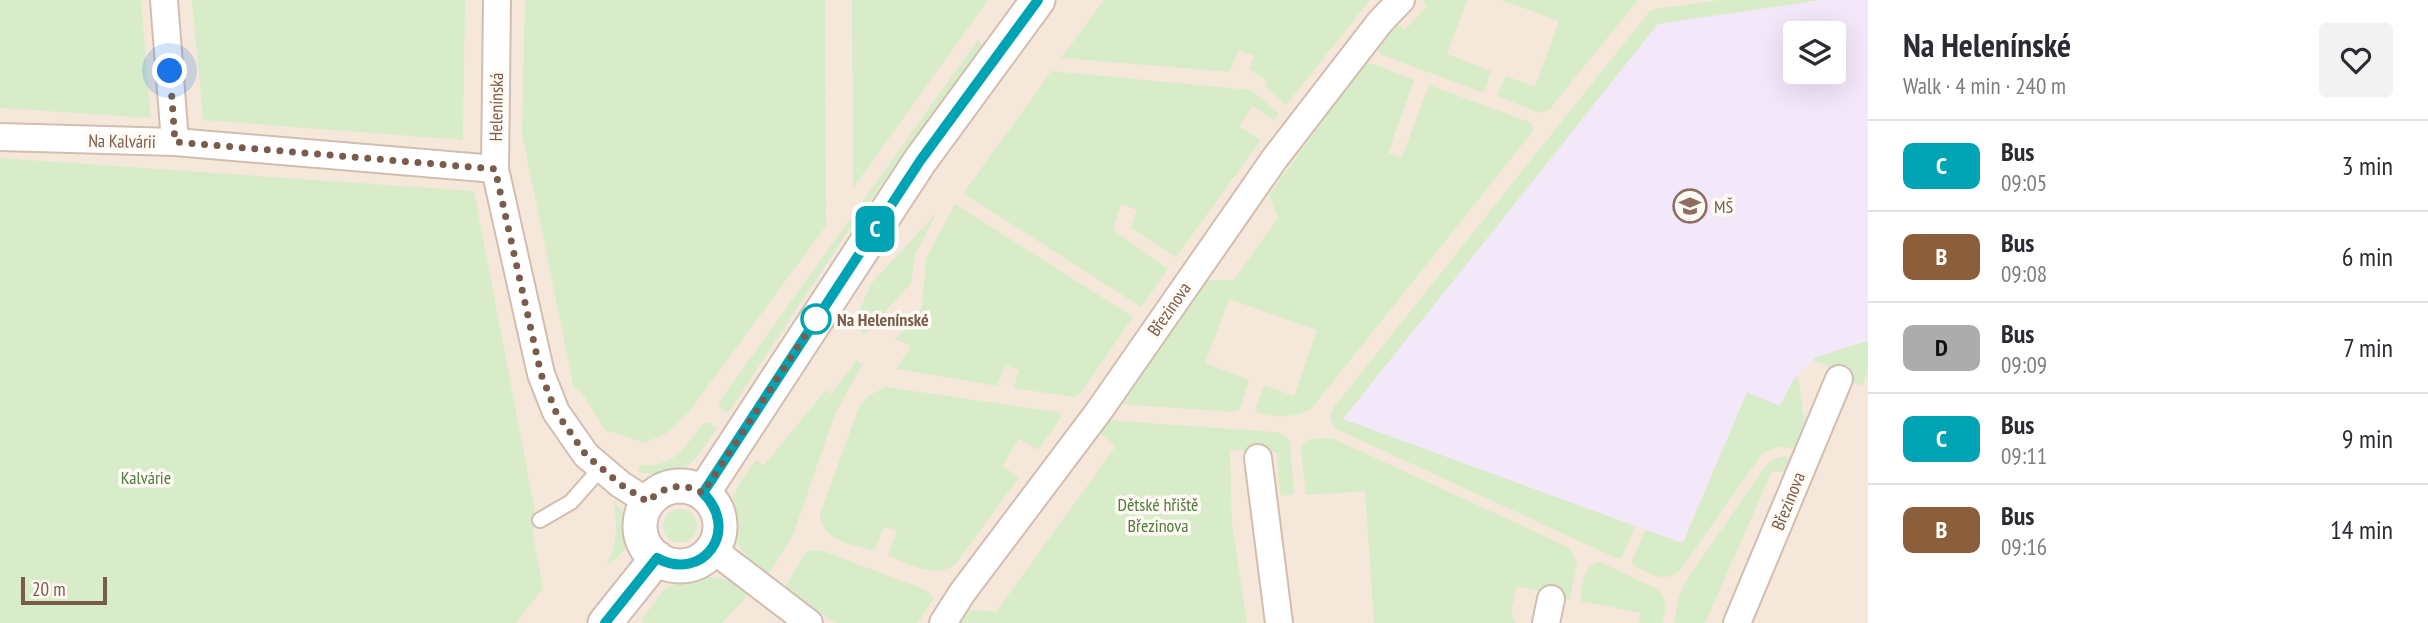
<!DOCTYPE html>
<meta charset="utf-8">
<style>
body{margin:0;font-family:"PT Sans Narrow",sans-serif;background:#f2f2f3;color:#2b2b33;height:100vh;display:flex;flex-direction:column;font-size:26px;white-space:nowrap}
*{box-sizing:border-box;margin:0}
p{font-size:23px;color:#7c7c81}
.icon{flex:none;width:38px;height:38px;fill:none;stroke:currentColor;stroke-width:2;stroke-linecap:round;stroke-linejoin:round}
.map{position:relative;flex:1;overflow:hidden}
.details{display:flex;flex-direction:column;background:#fff;width:560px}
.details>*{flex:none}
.badge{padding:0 14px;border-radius:10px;font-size:24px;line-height:46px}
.fabs{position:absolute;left:1783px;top:21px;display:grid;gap:14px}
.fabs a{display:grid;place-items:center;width:63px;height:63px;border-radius:7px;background:#fff;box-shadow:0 7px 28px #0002;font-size:35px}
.scale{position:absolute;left:21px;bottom:18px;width:86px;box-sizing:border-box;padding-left:7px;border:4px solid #7a5c4d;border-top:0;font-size:19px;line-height:24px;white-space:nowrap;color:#7a5c4d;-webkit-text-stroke:5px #fffaf3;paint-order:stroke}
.you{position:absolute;width:35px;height:35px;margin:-18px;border:5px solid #fff;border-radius:50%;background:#1a73e8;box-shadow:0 0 0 10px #1a73e833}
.map>.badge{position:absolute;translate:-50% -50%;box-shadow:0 0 0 4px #fff}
.round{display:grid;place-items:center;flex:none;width:74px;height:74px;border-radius:7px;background:#f2f2f3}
.head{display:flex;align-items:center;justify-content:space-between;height:119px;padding:0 35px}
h1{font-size:33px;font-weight:800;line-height:52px}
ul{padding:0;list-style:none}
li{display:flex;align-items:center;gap:21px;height:91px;padding:0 35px;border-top:2px solid #e1e1e2}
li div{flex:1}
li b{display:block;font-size:26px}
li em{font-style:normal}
li .badge{min-width:77px;font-weight:700;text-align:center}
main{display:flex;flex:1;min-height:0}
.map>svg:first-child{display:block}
</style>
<main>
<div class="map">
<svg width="1868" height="623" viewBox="0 0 1868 623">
<rect width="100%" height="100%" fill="#fdf6ec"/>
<!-- residential -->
<path fill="#f5e8da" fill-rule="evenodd" d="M 0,0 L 1868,0 L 1868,623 L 0,623 ZM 1796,33 L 1834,33 L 1834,72 L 1796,72 Z"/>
<!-- education -->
<path fill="#f3e8fa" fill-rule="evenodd" d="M 1820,0 L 1868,0 L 1868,341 L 1816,357 L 1796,376 L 1780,406 L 1747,392 L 1682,543 L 1343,419 L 1658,24 ZM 1796,33 L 1834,33 L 1834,72 L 1796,72 Z"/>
<!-- green -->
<g fill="#d8ecc9">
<path d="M 0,0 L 141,0 L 151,118 L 0,108 Z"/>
<path d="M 192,0 L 465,0 L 463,140 L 203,120 Z"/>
<path d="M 525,0 L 825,0 L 826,226 L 688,413 L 667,433 L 645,443 L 605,430 L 579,388 L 574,389 L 522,133 Z"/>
<path d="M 852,0 L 988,0 L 853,188 Z"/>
<path d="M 1104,0 L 1370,0 L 1286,105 L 1265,86 L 1267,80 L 1249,69 L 1254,56 L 1239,50 L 1229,72 L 1061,58 Z"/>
<path d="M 1422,0 L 1467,0 L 1447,54 L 1491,71 L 1485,90 L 1481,92 L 1380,54 L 1377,48 L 1398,24 L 1405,30 L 1427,6 Z"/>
<path d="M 1501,0 L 1638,0 L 1549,110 L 1540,113 L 1497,96 L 1506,76 L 1535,87 L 1559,21 Z"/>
<path d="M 1720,0 L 1820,0 L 1658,24 L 1343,419 L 1635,526 L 1622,557 L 1618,559 L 1334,428 L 1330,417 L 1334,407 L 1649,12 L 1655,9 Z"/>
<path d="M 978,40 L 982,45 L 847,233 L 728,413 L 718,406 L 719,402 Z"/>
<path d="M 1370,63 L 1414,80 L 1388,153 L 1402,157 L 1429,85 L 1532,123 L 1533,131 L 1312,408 C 1297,418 1270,419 1255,411 L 1264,385 L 1294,396 L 1317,330 L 1229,299 L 1205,363 L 1249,380 L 1240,409 L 1232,412 L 1118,404 L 1208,280 L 1234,280 L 1278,218 L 1269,195 L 1363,65 Z"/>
<path d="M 1051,71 L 1251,90 L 1279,114 L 1274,121 L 1253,106 L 1239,126 L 1261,140 L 1176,257 L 1131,228 L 1137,210 L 1121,204 L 1113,230 L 1168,269 L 1141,307 L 963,193 C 976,178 984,163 996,148 C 1015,122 1034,97 1051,71 Z"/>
<path d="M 0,158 L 474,191 L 538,527 L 532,530 L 543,588 L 516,623 L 0,623 Z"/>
<path d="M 955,204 L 1133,317 L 1080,394 L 1073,397 L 1013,388 L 1019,371 L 1006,365 L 997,386 L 896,369 L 911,346 L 895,339 L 916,318 L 922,307 L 926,259 Z"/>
<path d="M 937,212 L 915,255 L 911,283 L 865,334 L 853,325 L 871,284 Z"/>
<path d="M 1868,341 L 1868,371 L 1862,386 L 1852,382 L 1854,377 L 1813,360 L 1816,357 Z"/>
<path d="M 857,360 L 862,365 L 835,414 L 793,535 L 767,576 C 720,536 718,508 756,460 L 764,465 L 826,390 L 831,394 Z"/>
<path d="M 1796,375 L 1799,382 L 1807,442 L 1803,452 C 1787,446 1775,444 1761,455 L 1681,569 C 1665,585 1650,574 1633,565 L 1632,561 L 1646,530 L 1683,543 L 1747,392 L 1780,406 Z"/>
<path d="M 886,387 L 1058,412 L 1061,415 L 1060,419 L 1038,450 L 1019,439 L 1002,466 L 1019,477 L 955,565 C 932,579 911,564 888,556 L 897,531 L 884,527 L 874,551 C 853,544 821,541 820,514 L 859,407 L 868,396 Z"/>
<path d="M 1106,420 L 1276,432 L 1285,435 L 1290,442 L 1294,494 L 1280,496 L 1277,452 L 1230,450 L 1232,524 L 1247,623 L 960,623 L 970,610 L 996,612 L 1116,446 L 1098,432 Z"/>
<path d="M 704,423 L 710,423 L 717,428 C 694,463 684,481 638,472 L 641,465 C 677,467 683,447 704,423 Z"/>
<path d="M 1332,438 L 1568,547 L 1577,562 L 1570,600 L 1558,598 L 1558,595 L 1517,586 L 1511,611 L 1515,623 L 1374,623 L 1365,491 L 1306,495 L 1301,449 C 1305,435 1320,439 1332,438 Z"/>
<path d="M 1785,456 L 1799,461 L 1793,474 L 1772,471 L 1705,623 L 1674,623 L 1679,597 L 1686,581 L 1764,468 L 1773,459 Z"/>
<path d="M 613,501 C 628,517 637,532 623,551 C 617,557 614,562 606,565 C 618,544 618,525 613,501 Z"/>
<circle cx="680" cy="526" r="17"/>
<path d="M 816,550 L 823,551 L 923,589 L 931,594 L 933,599 L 918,623 L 835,623 L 785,587 L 806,552 Z"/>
<path d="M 1600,562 L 1659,590 L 1666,604 L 1663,623 L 1639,623 L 1641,613 L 1580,601 C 1583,587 1582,564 1600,562 Z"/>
<path d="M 693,574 L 727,580 L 750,593 L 722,623 L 643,623 L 641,621 L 664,589 Z"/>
</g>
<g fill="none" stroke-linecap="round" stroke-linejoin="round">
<defs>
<path id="service" d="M 540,520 L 571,502 L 601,468"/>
<g id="minor">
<path d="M 164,0 L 175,142"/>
<path d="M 497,0 L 495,169 L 541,374 L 556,412 L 586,455 L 620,484 L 648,502"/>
<path d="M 0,137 L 175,142 L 495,169"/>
<path d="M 1258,458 L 1279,623"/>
<path d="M 712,549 L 809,623"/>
<path d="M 943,623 L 962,593 L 1099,411 L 1275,158 L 1380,22 L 1401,0"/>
<path d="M 1546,623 L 1551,599"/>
<path d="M 1737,623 L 1839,379"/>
</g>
<g id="tertiary">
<circle cx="680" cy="526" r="40"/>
<path d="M 703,493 L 920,161 L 1038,0"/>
<path d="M 605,623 L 657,558"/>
</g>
</defs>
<!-- service casing -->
<use href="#service" stroke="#d1beb0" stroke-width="18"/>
<!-- minor casing -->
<use href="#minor" stroke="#d1beb0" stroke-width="30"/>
<!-- tertiary casing -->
<use href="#tertiary" stroke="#d1beb0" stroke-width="37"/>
<!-- service -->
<use href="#service" stroke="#fff" stroke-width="14"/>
<!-- minor -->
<use href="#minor" stroke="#fff" stroke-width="26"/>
<!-- tertiary -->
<use href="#tertiary" stroke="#fff" stroke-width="33"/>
</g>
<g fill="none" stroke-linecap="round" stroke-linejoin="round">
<defs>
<path id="line" d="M 605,623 L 657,558 C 703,583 741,530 703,493 L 920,161 L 1038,0"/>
</defs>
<!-- line casing -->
<use href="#line" stroke="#fff" stroke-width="16"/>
<!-- line -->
<use href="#line" stroke="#00a3b4" stroke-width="10"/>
<!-- walk -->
<path stroke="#7a5c4d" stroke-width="7" stroke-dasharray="0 12.6" d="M 170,71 L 175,142 L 495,169 L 541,374 L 556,412 L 586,455 L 620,484 L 648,502 C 664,485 683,482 703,493 L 816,319"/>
</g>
<!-- icons -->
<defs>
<symbol id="school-ring" viewBox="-11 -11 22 22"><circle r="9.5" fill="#fffaf3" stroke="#8d6e63" stroke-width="1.5"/><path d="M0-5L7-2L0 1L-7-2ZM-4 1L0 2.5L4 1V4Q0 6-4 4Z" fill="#8d6e63"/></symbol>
</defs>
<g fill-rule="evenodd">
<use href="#school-ring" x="1671" y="187" width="38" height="38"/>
</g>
<!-- markers -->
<circle fill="#fff" stroke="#00a3b4" stroke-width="3.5" cx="816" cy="319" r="14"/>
<g text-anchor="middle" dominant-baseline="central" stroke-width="7" stroke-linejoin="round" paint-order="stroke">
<!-- street labels -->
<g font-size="18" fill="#7a5c4d" stroke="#fffaf3">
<text transform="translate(496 107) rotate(-89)">Helenínská</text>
<text transform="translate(122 141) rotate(1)">Na Kalvárii</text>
<text transform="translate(1169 309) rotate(-55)">Březinova</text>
<text transform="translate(1788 501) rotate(-68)">Březinova</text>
</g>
<!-- education labels -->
<g font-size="18" fill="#785e54" stroke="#fffaf3" text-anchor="start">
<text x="1714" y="206">MŠ</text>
</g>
<!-- stop labels -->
<g font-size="18" font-weight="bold" fill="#7a5c4d" stroke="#fffaf3" text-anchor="start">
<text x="837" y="319">Na Helenínské</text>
</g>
<!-- park labels -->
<g font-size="18" fill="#537a41" stroke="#fffaf3">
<text x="146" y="477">Kalvárie</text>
<text x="1158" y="504">Dětské hřiště<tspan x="1158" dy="21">Březinova</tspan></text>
</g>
</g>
</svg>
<div class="fabs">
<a><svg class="icon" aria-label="layers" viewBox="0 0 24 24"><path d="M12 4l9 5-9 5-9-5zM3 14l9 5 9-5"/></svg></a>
</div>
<div class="scale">20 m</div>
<div class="you" style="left:170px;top:71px"></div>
<b class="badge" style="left:875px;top:229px;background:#00a3b4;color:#fff">C</b>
</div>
<section class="details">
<div class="head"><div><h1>Na Helenínské</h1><p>Walk · 4 min · 240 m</p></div><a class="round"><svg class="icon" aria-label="heart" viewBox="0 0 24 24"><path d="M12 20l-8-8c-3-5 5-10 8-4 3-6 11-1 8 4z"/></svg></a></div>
<ul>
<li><span class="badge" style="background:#00a3b4;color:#fff">C</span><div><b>Bus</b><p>09:05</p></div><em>3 min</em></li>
<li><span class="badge" style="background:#8b5e3c;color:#fff">B</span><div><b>Bus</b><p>09:08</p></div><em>6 min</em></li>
<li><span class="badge" style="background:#acacac;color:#111">D</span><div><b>Bus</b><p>09:09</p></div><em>7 min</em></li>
<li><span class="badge" style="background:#00a3b4;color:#fff">C</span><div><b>Bus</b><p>09:11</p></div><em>9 min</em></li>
<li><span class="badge" style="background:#8b5e3c;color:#fff">B</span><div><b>Bus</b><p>09:16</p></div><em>14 min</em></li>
</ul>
</section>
</main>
